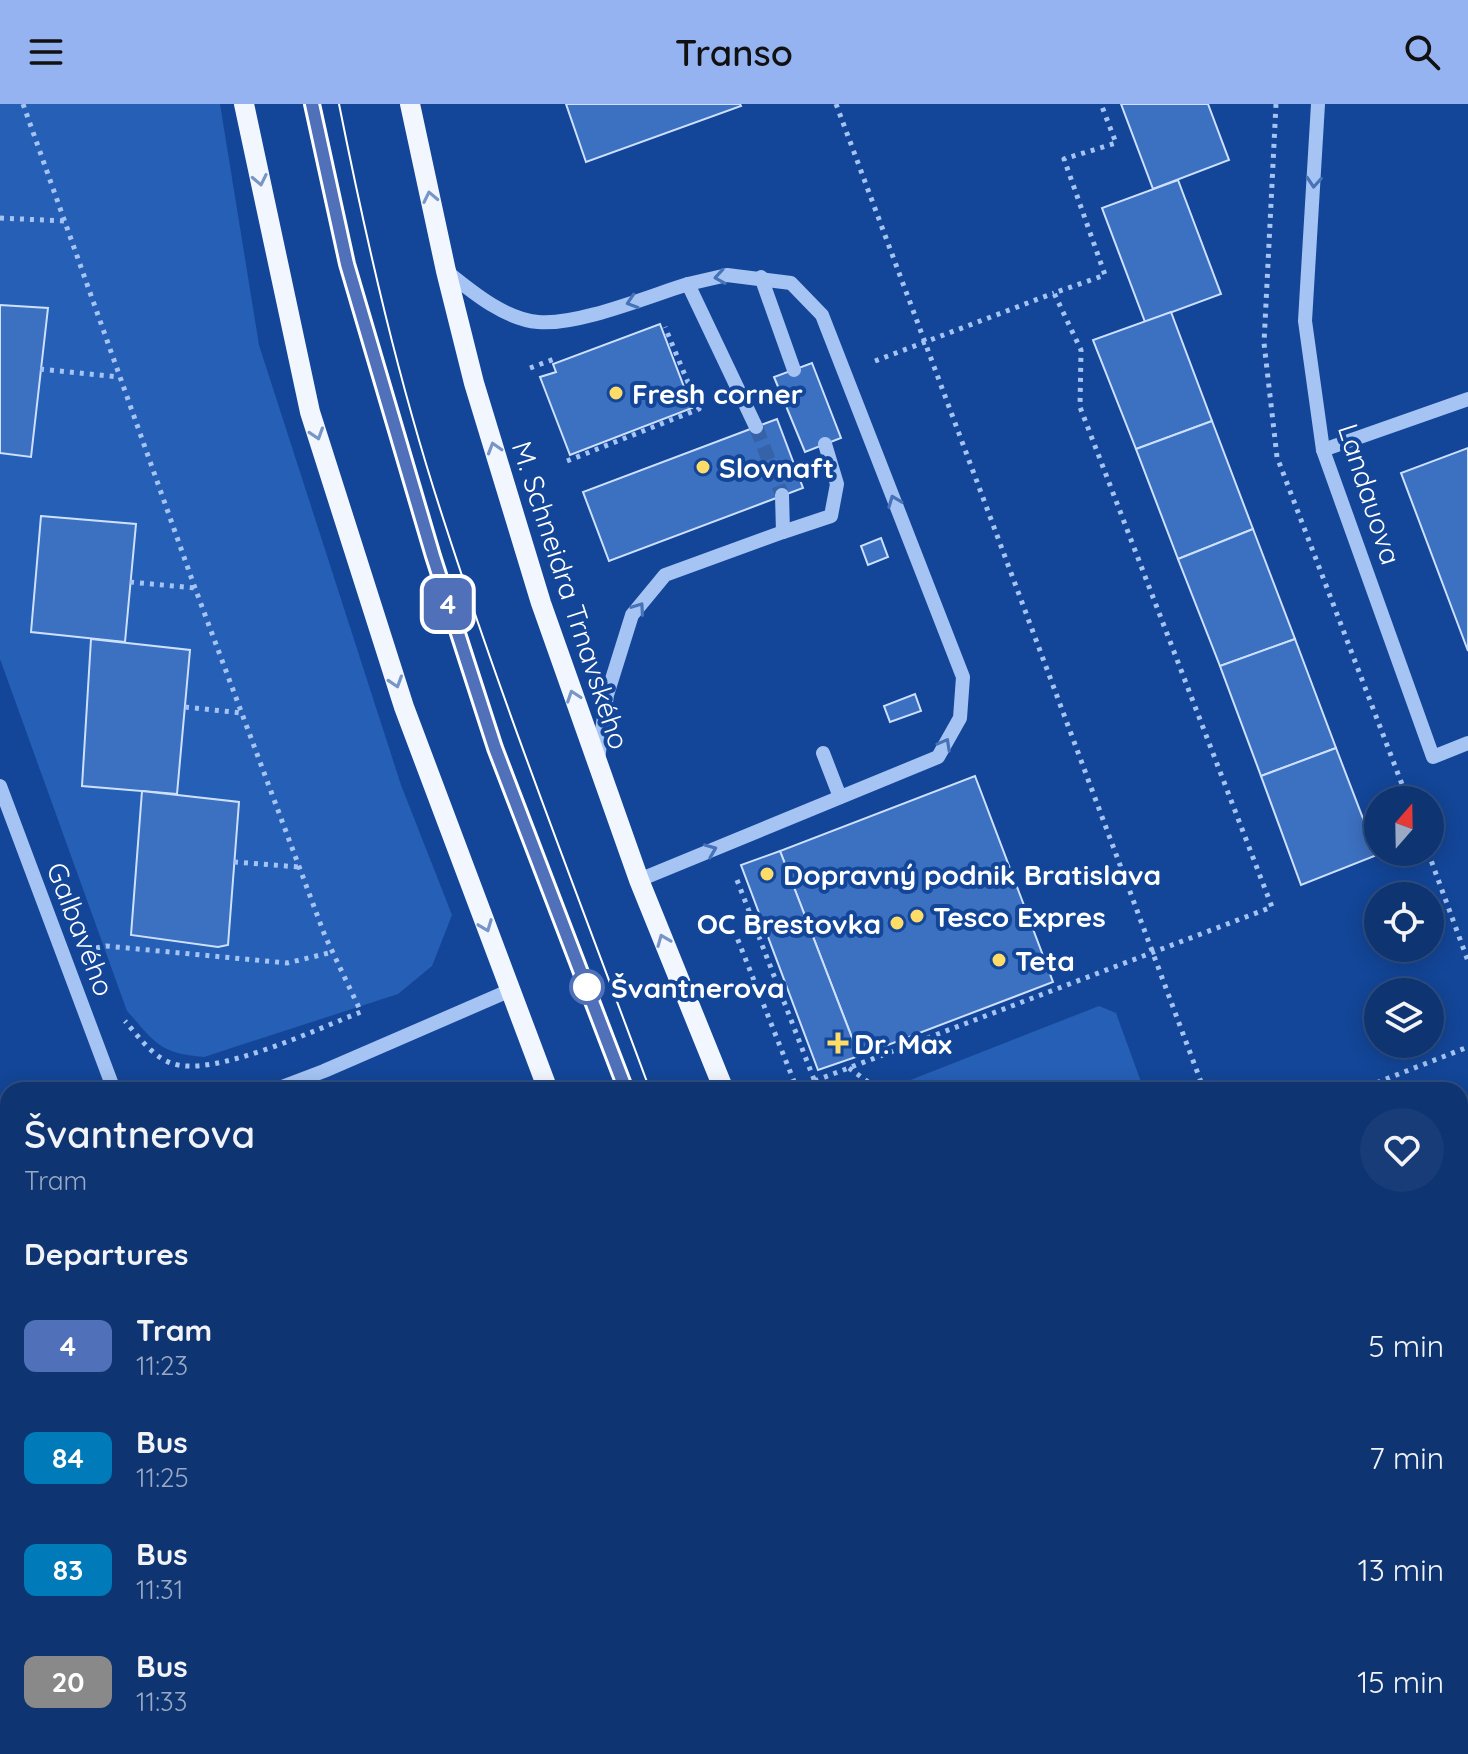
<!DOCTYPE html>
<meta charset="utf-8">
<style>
body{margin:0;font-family:Quicksand,sans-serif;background:#173c77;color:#f1f3f6;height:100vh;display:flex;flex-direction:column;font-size:30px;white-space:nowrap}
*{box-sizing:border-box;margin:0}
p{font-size:26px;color:#9baac4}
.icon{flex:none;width:44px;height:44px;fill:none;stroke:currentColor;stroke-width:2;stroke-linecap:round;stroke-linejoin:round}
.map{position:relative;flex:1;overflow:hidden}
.panel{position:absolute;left:0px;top:978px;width:1468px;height:672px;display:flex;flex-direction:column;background:#0e3472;border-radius:24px 24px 0 0;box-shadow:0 4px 20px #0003,0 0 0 2px #2e4f84}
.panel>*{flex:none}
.badge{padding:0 16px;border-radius:12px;font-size:28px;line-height:52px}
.needle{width:52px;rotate:20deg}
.fabs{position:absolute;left:1364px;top:682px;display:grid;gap:16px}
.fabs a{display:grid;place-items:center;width:80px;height:80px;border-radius:50%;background:#0e3472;box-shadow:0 4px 20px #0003,0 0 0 2px #2e4f84;font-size:40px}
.map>.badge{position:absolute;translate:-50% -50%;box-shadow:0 0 0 4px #fff}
h2{padding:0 24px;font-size:30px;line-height:72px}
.round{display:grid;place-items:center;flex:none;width:84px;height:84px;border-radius:42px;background:#173c77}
.summary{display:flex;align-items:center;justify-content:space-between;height:136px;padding:0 24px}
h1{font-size:38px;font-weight:600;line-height:60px}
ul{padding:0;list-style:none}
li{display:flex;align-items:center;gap:24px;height:112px;padding:0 24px}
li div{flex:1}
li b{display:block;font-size:30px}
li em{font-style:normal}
li .badge{min-width:88px;font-weight:700;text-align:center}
header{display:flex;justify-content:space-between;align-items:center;height:104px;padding:0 24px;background:#95b2f1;color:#111;font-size:36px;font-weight:600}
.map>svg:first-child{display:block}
</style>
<header><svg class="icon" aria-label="menu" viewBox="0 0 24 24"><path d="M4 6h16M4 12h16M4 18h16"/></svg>Transo<svg class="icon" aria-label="search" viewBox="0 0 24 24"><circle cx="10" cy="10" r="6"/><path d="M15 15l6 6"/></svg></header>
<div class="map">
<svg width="1468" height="1650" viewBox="0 0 1468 1650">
<rect width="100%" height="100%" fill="#134698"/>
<!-- green -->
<g fill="#265fb6">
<path d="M 0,0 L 220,0 L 259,241 L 401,681 L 452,811 L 432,862 L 398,890 L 204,953 C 158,949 156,939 127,907 L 0,555 Z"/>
<path d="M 1099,902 L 1116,909 L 1144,986 L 893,986 L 890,984 Z"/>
<path d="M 1468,1048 L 1468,1152 L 1460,1132 L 1460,1052 Z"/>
<path d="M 1029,1642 L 1118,1642 L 1121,1650 L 1032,1650 Z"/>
</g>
<!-- building -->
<g fill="#3c70c0" stroke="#cde0fd" stroke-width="2">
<path d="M 566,0 L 740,0 L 741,2 L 586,58 Z"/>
<path d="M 1121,0 L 1208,0 L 1229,56 L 1153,85 Z"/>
<path d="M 1178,76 L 1221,190 L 1145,218 L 1102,104 Z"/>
<path d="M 0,201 L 48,204 L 31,353 L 0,349 Z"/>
<path d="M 1171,208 L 1212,317 L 1136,345 L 1093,236 Z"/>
<path d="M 660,220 L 692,304 L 570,351 L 540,273 L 556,268 L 553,260 Z"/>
<path d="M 812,259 L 841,334 L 805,348 L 774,273 Z"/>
<path d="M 777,315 L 803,384 L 609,457 L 583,388 Z"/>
<path d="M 1212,317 L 1253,425 L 1178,455 L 1136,345 Z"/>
<path d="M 1468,344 L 1468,547 L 1401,369 Z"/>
<path d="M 41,412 L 136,420 L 125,538 L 31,528 Z"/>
<path d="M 1253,425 L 1295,535 L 1220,562 L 1178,455 Z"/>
<path d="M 881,434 L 888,453 L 868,461 L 861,442 Z"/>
<path d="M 91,535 L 190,546 L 177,690 L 82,682 Z"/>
<path d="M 1295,535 L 1336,644 L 1261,672 L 1220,562 Z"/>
<path d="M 915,590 L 921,607 L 890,618 L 884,602 Z"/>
<path d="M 1336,644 L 1377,751 L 1301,781 L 1261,672 Z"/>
<path d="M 975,672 L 1053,878 L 859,952 L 780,747 Z"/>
<path d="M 142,687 L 239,698 L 228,841 L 218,843 L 131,831 Z"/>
<path d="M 780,747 L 859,952 L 818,966 L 741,761 Z"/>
<path d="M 0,1154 L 8,1155 L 8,1236 L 0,1235 Z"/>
<path d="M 8,1535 L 8,1642 L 241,1642 L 221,1650 L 1,1650 L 0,1609 L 4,1607 L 0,1596 L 0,1538 Z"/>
<path d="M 1118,1642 L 1163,1642 L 1143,1650 L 1121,1650 Z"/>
<path d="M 1163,1642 L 1257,1642 L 1260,1650 L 1143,1650 Z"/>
</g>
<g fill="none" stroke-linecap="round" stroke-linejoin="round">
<!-- minor-tunnel -->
<path stroke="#3662a7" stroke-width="14" stroke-dasharray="14 7" stroke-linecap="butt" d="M 756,323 L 782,391"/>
<!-- path -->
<g stroke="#a5c4f3" stroke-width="5" stroke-dasharray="4 6" stroke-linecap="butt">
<path d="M 23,0 L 195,484 L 325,832 L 361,908 C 319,924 212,975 171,959 C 152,952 138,932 125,917"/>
<path d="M 836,0 L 1204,986"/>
<path d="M 1276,0 L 1264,239 L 1277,353 L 1408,696"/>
<path d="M 0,114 L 65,117"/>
<path d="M 875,257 L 1054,189"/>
<path d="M 530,264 L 557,254"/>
<path d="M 40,265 L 119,273"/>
<path d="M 567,357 L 699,305 L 665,223"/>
<path d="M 130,478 L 195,484"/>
<path d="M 185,603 L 242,609"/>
<path d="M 1428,748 L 1468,857"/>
<path d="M 234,758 L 299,763"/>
<path d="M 737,776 L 815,978"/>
<path d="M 734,826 L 797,985"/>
<path d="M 96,844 L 106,842 L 287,859 L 333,848"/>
<path d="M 849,964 L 879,986"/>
<path d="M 403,981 L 404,986"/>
<path d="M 796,984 L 1272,803 L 1080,303 L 1081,246 L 1054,189 L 1105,171 L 1064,55 L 1116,39 L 1101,0"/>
<path d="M 1358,986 L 1468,943"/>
<path d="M 1460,1279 L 1468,1286"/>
<path d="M 0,1303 L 8,1300"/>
<path d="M 398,1642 L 401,1650"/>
<path d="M 621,1642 L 621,1650"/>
<path d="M 1446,1642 L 1449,1650"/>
<path d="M 557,1650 L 566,1642"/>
</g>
<!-- minor -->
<g stroke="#a5c4f3" stroke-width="14">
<path d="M 1318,0 L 1305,217 L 1323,346 L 1433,653 L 1468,639"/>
<path d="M 446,167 C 471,187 504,215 538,218 C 577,222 649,192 688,180 L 756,323"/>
<path d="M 761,173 L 794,266"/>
<path d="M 1323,346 L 1468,295"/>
<path d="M 783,428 L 831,412 L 837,380 L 825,340"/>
<path d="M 823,649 L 840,693"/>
<path d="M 598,655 L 607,591 L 632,511 L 665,471 L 783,428 L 782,391"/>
<path d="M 0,682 L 114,986"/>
<path d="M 639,776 L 938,653 L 960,614 L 963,573 L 822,211 L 791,179 L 727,171 L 688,180"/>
<path d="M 274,986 L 324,967 L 511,886"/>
<path d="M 0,1008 L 8,1008"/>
</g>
<!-- major -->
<g stroke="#f1f6ff" stroke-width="20">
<path d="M 244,0 L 310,308 L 404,603 L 548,986"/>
<path d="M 410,0 L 446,167 L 474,279 L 541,499 L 639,776 L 724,986"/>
<path d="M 798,1642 L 801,1650"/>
<path d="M 975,1642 L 978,1650"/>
</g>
<!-- tram -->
<g stroke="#fff" stroke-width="2">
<path d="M 312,0 L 347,160 L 433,452 L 495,644 L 626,986"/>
<path d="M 339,0 C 367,140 399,280 444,417 C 506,609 580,797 650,986"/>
<path d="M 876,1642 L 879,1650"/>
<path d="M 900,1642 L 903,1650"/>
</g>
</g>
<!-- one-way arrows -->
<defs><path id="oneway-chevron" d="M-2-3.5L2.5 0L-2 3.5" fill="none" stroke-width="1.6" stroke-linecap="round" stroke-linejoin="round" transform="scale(2)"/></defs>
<g stroke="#7795c6">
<use href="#oneway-chevron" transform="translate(260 76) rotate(78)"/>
<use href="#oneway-chevron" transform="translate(430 93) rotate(-102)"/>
<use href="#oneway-chevron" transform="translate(317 330) rotate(72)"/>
<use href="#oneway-chevron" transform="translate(494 344) rotate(-107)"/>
<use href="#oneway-chevron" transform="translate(396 578) rotate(72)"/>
<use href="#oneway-chevron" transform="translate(573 592) rotate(-109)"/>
<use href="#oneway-chevron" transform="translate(486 822) rotate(69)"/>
<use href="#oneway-chevron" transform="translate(663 836) rotate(-112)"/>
</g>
<g stroke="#4672b8">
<use href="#oneway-chevron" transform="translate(1314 78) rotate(94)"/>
<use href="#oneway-chevron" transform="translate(720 173) rotate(171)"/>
<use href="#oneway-chevron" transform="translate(632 198) rotate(162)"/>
<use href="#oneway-chevron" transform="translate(894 397) rotate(-111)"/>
<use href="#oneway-chevron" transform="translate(639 504) rotate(-55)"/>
<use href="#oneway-chevron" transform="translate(945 640) rotate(-61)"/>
<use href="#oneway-chevron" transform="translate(711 746) rotate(-22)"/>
</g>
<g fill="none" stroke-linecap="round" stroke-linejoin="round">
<defs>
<path id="line" d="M 312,0 L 347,160 L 433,452 L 495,644 L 626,986"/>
</defs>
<!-- line casing -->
<use href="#line" stroke="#fff" stroke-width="18"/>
<!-- line -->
<use href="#line" stroke="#5071b9" stroke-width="12"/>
</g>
<!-- markers -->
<g fill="#ffdc67" stroke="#134698" stroke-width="3">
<circle cx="616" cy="289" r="8"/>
<circle cx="703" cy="363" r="8"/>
<circle cx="767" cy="770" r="8"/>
<circle cx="917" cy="812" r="8"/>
<circle cx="897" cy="819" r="8"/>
<circle cx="999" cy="856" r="8"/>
<path d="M834 927h8v8h8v8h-8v8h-8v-8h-8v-8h8z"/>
</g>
<circle fill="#fff" stroke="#5071b9" stroke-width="4" cx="587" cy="883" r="16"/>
<g text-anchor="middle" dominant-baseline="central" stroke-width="8" stroke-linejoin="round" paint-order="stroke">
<!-- poi labels -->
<g font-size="28" font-weight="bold" fill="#fff" stroke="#134698" text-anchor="start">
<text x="632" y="289">Fresh corner</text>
<text x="719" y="363">Slovnaft</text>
<text x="783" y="770">Dopravný podnik Bratislava</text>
<text x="933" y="812">Tesco Expres</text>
<text x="881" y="819" text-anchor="end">OC Brestovka</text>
<text x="1015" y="856">Teta</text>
<text x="854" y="939">Dr. Max</text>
</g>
<!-- street labels -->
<g font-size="28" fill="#fff" stroke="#134698">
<text transform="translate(1370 390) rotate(72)">Landauova</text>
<text transform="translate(571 491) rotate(72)">M. Schneidra Trnavského</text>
<text transform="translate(81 825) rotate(69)">Galbavého</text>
</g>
<!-- stop labels -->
<g font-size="28" font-weight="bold" fill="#fff" stroke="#134698" text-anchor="start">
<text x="611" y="883">Švantnerova</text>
</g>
</g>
</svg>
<div class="fabs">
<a><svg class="needle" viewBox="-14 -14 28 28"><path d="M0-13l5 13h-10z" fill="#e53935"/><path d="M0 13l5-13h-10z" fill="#9baac4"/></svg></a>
<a><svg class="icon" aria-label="locate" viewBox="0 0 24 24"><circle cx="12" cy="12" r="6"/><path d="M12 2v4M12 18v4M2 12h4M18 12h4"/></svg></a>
<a><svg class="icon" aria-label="layers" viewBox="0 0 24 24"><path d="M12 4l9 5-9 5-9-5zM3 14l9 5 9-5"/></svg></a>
</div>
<b class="badge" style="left:448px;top:500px;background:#5071b9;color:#fff">4</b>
<section class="panel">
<div class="summary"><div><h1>Švantnerova</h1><p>Tram</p></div><a class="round"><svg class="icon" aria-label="heart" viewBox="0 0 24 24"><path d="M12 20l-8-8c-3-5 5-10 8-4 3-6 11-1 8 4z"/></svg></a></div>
<h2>Departures</h2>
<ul>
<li><span class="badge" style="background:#5071b9;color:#fff">4</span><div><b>Tram</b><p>11:23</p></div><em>5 min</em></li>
<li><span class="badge" style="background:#007ab8;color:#fff">84</span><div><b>Bus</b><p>11:25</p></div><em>7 min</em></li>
<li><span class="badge" style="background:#007ab8;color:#fff">83</span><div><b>Bus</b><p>11:31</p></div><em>13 min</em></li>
<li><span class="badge" style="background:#898989;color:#fff">20</span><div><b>Bus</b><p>11:33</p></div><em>15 min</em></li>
</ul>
</section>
</div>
